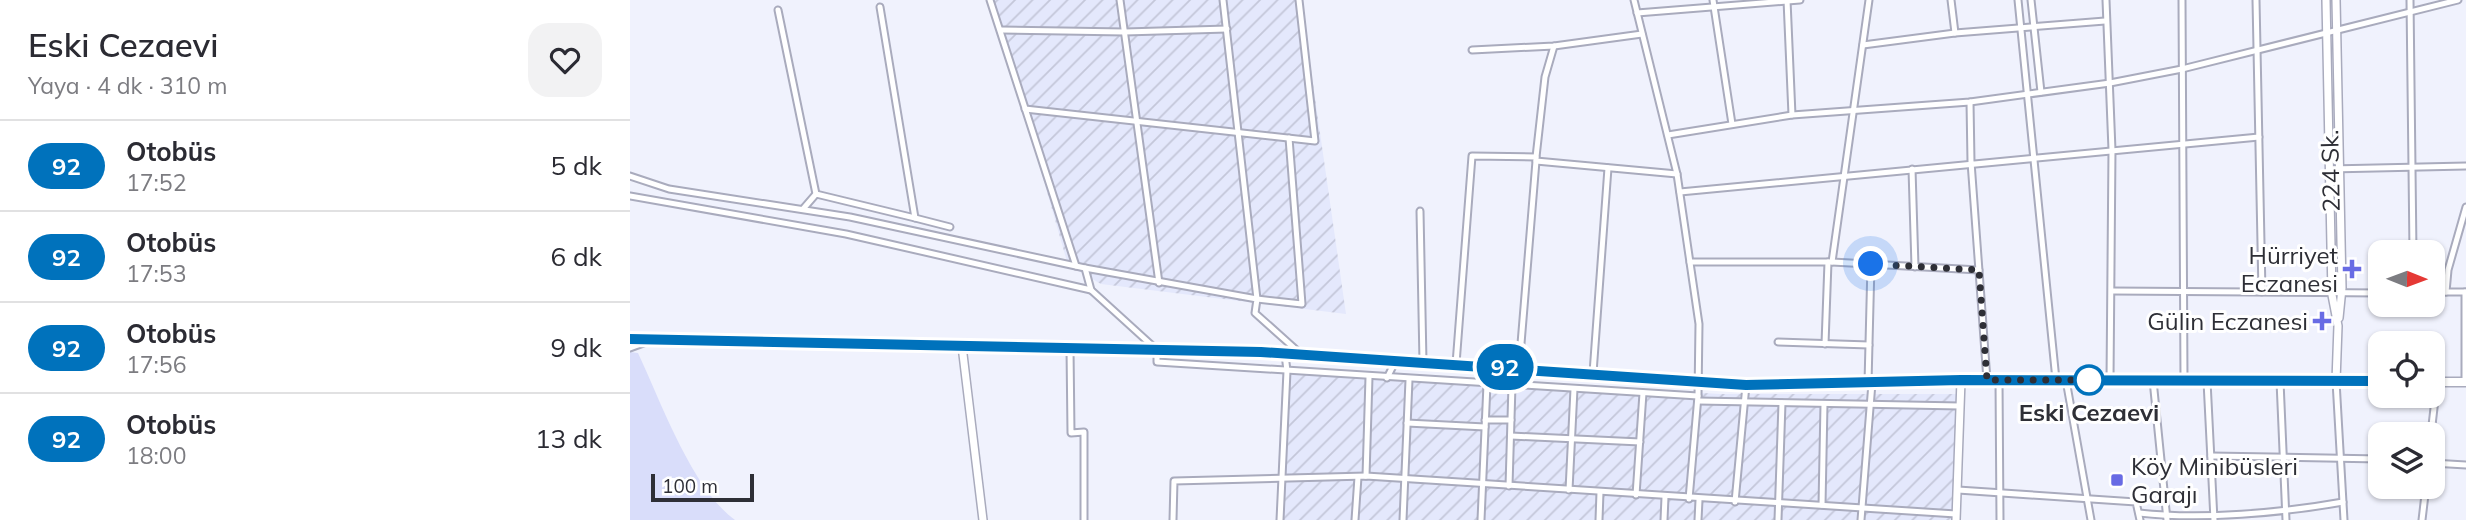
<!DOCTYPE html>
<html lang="tr">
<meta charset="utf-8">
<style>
body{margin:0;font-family:Mulish,sans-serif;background:#f2f2f3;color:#2b2b33;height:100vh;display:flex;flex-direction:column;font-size:26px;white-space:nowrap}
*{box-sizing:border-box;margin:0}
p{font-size:23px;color:#7c7c81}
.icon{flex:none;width:38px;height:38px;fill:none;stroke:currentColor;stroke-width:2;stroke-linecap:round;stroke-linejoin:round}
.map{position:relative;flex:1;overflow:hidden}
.drawer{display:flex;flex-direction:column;background:#fff;width:630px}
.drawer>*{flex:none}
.badge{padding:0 14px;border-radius:23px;font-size:24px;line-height:46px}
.needle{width:46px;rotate:91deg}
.buttons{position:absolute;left:1738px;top:240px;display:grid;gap:14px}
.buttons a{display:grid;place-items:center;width:77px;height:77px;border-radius:14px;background:#fff;box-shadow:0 2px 5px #0004;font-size:35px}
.scale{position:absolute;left:21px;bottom:18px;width:103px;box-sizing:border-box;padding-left:7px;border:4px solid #2e2f36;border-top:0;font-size:19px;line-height:24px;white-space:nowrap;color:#2e2f36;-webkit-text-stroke:5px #fff;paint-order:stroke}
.you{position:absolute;width:35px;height:35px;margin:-18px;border:5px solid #fff;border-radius:50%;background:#1a73e8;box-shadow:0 0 0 10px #1a73e833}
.map>.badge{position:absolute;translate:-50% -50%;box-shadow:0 0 0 4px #fff}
.round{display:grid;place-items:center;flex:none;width:74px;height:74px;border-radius:21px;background:#f2f2f3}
.summary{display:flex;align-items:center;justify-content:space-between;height:119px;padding:0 28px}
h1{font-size:33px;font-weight:600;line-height:52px}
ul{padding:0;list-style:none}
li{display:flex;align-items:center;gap:21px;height:91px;padding:0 28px;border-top:2px solid #e1e1e2}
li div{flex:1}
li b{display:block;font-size:26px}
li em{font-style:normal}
li .badge{min-width:77px;font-weight:700;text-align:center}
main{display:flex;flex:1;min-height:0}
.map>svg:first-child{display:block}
</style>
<main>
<section class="drawer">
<div class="summary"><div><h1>Eski Cezaevi</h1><p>Yaya · 4 dk · 310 m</p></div><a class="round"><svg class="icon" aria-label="heart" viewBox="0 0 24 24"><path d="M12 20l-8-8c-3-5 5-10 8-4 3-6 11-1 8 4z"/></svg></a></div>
<ul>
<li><span class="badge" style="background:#0072bc;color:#fff">92</span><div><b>Otobüs</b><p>17:52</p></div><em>5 dk</em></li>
<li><span class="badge" style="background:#0072bc;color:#fff">92</span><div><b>Otobüs</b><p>17:53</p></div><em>6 dk</em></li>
<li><span class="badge" style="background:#0072bc;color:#fff">92</span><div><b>Otobüs</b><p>17:56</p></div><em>9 dk</em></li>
<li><span class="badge" style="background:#0072bc;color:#fff">92</span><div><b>Otobüs</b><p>18:00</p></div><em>13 dk</em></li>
</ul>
</section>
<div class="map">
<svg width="1836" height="520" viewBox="0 0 1836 520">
<defs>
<pattern id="industrial-furrows" width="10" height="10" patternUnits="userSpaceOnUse" patternTransform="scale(1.75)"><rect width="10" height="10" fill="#e4e8fc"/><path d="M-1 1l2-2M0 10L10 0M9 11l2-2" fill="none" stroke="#c4c7d9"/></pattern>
</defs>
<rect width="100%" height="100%" fill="#f0f2fd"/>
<!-- industrial -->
<g fill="url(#industrial-furrows)">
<path d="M 362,0 L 671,0 L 716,314 L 471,284 L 438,265 Z"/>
<path d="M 653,368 L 1090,394 L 1331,394 L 1324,520 L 646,520 Z"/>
</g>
<!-- green -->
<path fill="#d9ddfa" d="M 0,352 L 8,353 C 31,402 62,489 105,520 L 0,520 Z"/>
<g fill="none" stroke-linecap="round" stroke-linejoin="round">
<defs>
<g id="minor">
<path d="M 360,0 L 446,266"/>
<path d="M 490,0 L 529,283"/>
<path d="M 593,0 L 627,299 L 672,304 L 659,138"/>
<path d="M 1004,0 L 1047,174 L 1069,324 L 1068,396 L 1059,499"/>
<path d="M 1083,0 L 1102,124"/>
<path d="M 1157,0 L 1162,115"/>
<path d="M 1321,0 L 1325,33"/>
<path d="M 1388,0 L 1426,380"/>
<path d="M 1401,0 L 1411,92"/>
<path d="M 1476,0 L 1482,150 L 1480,380"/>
<path d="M 1552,0 L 1554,380"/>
<path d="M 1626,0 L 1632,292"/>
<path d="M 1780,0 L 1783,252"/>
<path d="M 250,7 L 285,218 L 320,227"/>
<path d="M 148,10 L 186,194 L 173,209"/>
<path d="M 1007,13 L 1170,0"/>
<path d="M 371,30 L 495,32 L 597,29"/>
<path d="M 1233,45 L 1325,33 L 1475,21"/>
<path d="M 842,50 L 924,46 L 1012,34"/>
<path d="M 1340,102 L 1341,162 L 1357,380"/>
<path d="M 395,109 L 685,141 L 669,0"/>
<path d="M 1038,135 L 1162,115 L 1340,102 L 1480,83 L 1552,69 L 1828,0"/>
<path d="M 906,157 L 915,77 L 924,46"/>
<path d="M 1282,169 L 1285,267"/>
<path d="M 1700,169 L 1836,166"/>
<path d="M 0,176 L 39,189 L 220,217 L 455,268 L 461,290 L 527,350 L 527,362 L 1068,396"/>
<path d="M 1050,192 L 1629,137"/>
<path d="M 186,194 L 285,218"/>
<path d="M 0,196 L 216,234 L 461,290"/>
<path d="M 790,211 L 793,362"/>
<path d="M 1060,262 L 1202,262 L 1349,270"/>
<path d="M 1202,262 L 1239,0"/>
<path d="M 455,268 L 627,299 L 625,313 L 672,355"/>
<path d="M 1482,291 L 1750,293"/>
<path d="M 1802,292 L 1836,292"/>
<path d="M 1816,292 L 1818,270 L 1836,207"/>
<path d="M 1835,292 L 1835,382"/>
<path d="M 1148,342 L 1239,345"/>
<path d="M 1195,344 L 1198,262"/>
<path d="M 0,348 L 19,341"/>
<path d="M 440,348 L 441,433 L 454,432 L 454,520"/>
<path d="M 826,364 L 842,156 L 906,157 L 906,161 L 1047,174"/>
<path d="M 889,368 L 906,161"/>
<path d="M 963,373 L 978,168"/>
<path d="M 757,378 L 766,360"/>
<path d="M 1369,380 L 1370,520"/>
<path d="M 1436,380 L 1461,520"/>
<path d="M 1523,380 L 1537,520"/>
<path d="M 1577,381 L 1584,520"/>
<path d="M 1650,381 L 1656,520"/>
<path d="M 1706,381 L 1714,520"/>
<path d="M 1238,383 L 1241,264"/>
<path d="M 862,384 L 873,366"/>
<path d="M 1068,401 L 1330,406"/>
<path d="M 855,420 L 881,420"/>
<path d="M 777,423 L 855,427"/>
<path d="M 1801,434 L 1807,382"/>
<path d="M 881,436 L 1010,442"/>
<path d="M 1581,456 L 1750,459"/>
<path d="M 1802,463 L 1836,465"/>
<path d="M 736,476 L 739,377"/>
<path d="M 879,486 L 882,385"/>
<path d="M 939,490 L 944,389"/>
<path d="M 1328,490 L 1506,502 L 1510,520"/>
<path d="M 1006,495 L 1013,393"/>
<path d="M 1105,502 L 1116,385"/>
<path d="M 1192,505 L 1194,404"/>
<path d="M 1509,513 C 1571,520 1652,513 1713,502"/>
<path d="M 543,520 L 544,481 L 736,476 L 1326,514"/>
<path d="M 650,520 L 657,371 L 655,354"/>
<path d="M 725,520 L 728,477"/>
<path d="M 773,520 L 779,380"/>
<path d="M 851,520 L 857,384"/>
<path d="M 969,520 L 970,492"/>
<path d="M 1034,520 L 1035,497"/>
<path d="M 1068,520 L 1069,500"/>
<path d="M 1148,520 L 1152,403"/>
<path d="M 1231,520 L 1242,383"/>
<path d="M 1792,520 L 1796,486"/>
</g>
<g id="tertiary">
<path d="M 1696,0 L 1702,295 L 1708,326 L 1706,381"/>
<path d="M 1706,0 L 1712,288 L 1709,318"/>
<path d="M 332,346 L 353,520"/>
<path d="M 1326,520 L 1331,380"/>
</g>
<g id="secondary">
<path d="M 0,339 L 631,352 L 1116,385 L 1331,380 L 1750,381"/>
<path d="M 1802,382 L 1836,382"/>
</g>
</defs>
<!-- minor casing -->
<use href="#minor" stroke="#a9abbd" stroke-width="9"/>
<!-- tertiary casing -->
<use href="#tertiary" stroke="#a9abbd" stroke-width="10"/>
<!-- secondary casing -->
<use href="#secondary" stroke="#a9abbd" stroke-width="11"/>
<!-- minor -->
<use href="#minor" stroke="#fff" stroke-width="5"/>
<!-- tertiary -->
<use href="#tertiary" stroke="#fff" stroke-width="7"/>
<!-- secondary -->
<use href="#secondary" stroke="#fff" stroke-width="8"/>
</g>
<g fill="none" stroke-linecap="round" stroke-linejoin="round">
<defs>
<path id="line" d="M 0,339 L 631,352 L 1116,385 L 1331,380 L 1750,381"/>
</defs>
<!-- line casing -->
<use href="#line" stroke="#fff" stroke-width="16"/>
<!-- line -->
<use href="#line" stroke="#0072bc" stroke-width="10"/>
<!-- walk -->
<path stroke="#2e2f36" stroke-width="7" stroke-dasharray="0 12.6" d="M 1241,264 L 1349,270 L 1357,380 L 1459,380"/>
</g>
<!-- markers -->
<g fill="#686be4" stroke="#fff" stroke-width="2.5">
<path d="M1718.5 258.5h7v7h7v7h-7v7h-7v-7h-7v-7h7z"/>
<path d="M1688.5 310.5h7v7h7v7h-7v7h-7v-7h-7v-7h7z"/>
<rect x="1480" y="473" width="14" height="14" rx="3.5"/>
</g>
<circle fill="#fff" stroke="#0072bc" stroke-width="3.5" cx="1459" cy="380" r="14"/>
<g text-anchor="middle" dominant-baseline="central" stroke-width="6" stroke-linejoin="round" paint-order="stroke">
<!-- street labels -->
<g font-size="24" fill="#2e2f36" stroke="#fff">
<text transform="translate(1700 171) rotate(-91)">224 Sk.</text>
</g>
<!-- poi labels -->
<g font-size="24" fill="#2e2f36" stroke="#fff" text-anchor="end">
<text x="1708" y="255">Hürriyet<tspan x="1708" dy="28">Eczanesi</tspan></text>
<text x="1678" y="321">Gülin Eczanesi</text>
<text x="1501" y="466" text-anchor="start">Köy Minibüsleri<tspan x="1501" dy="28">Garajı</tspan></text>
</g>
<!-- stop labels -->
<g font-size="24" font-weight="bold" fill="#2e2f36" stroke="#fff">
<text x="1459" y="412">Eski Cezaevi</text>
</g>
</g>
</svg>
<div class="buttons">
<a><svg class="needle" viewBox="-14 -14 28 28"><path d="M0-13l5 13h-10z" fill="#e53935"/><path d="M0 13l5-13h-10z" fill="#7c7c81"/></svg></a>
<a><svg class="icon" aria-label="locate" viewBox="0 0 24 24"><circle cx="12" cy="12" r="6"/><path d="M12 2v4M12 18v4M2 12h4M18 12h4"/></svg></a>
<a><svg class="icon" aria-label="layers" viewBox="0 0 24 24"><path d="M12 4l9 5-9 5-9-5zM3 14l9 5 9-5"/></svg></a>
</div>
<div class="scale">100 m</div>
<div class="you" style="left:1241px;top:264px"></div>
<b class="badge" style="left:875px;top:367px;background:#0072bc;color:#fff">92</b>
</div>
</main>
